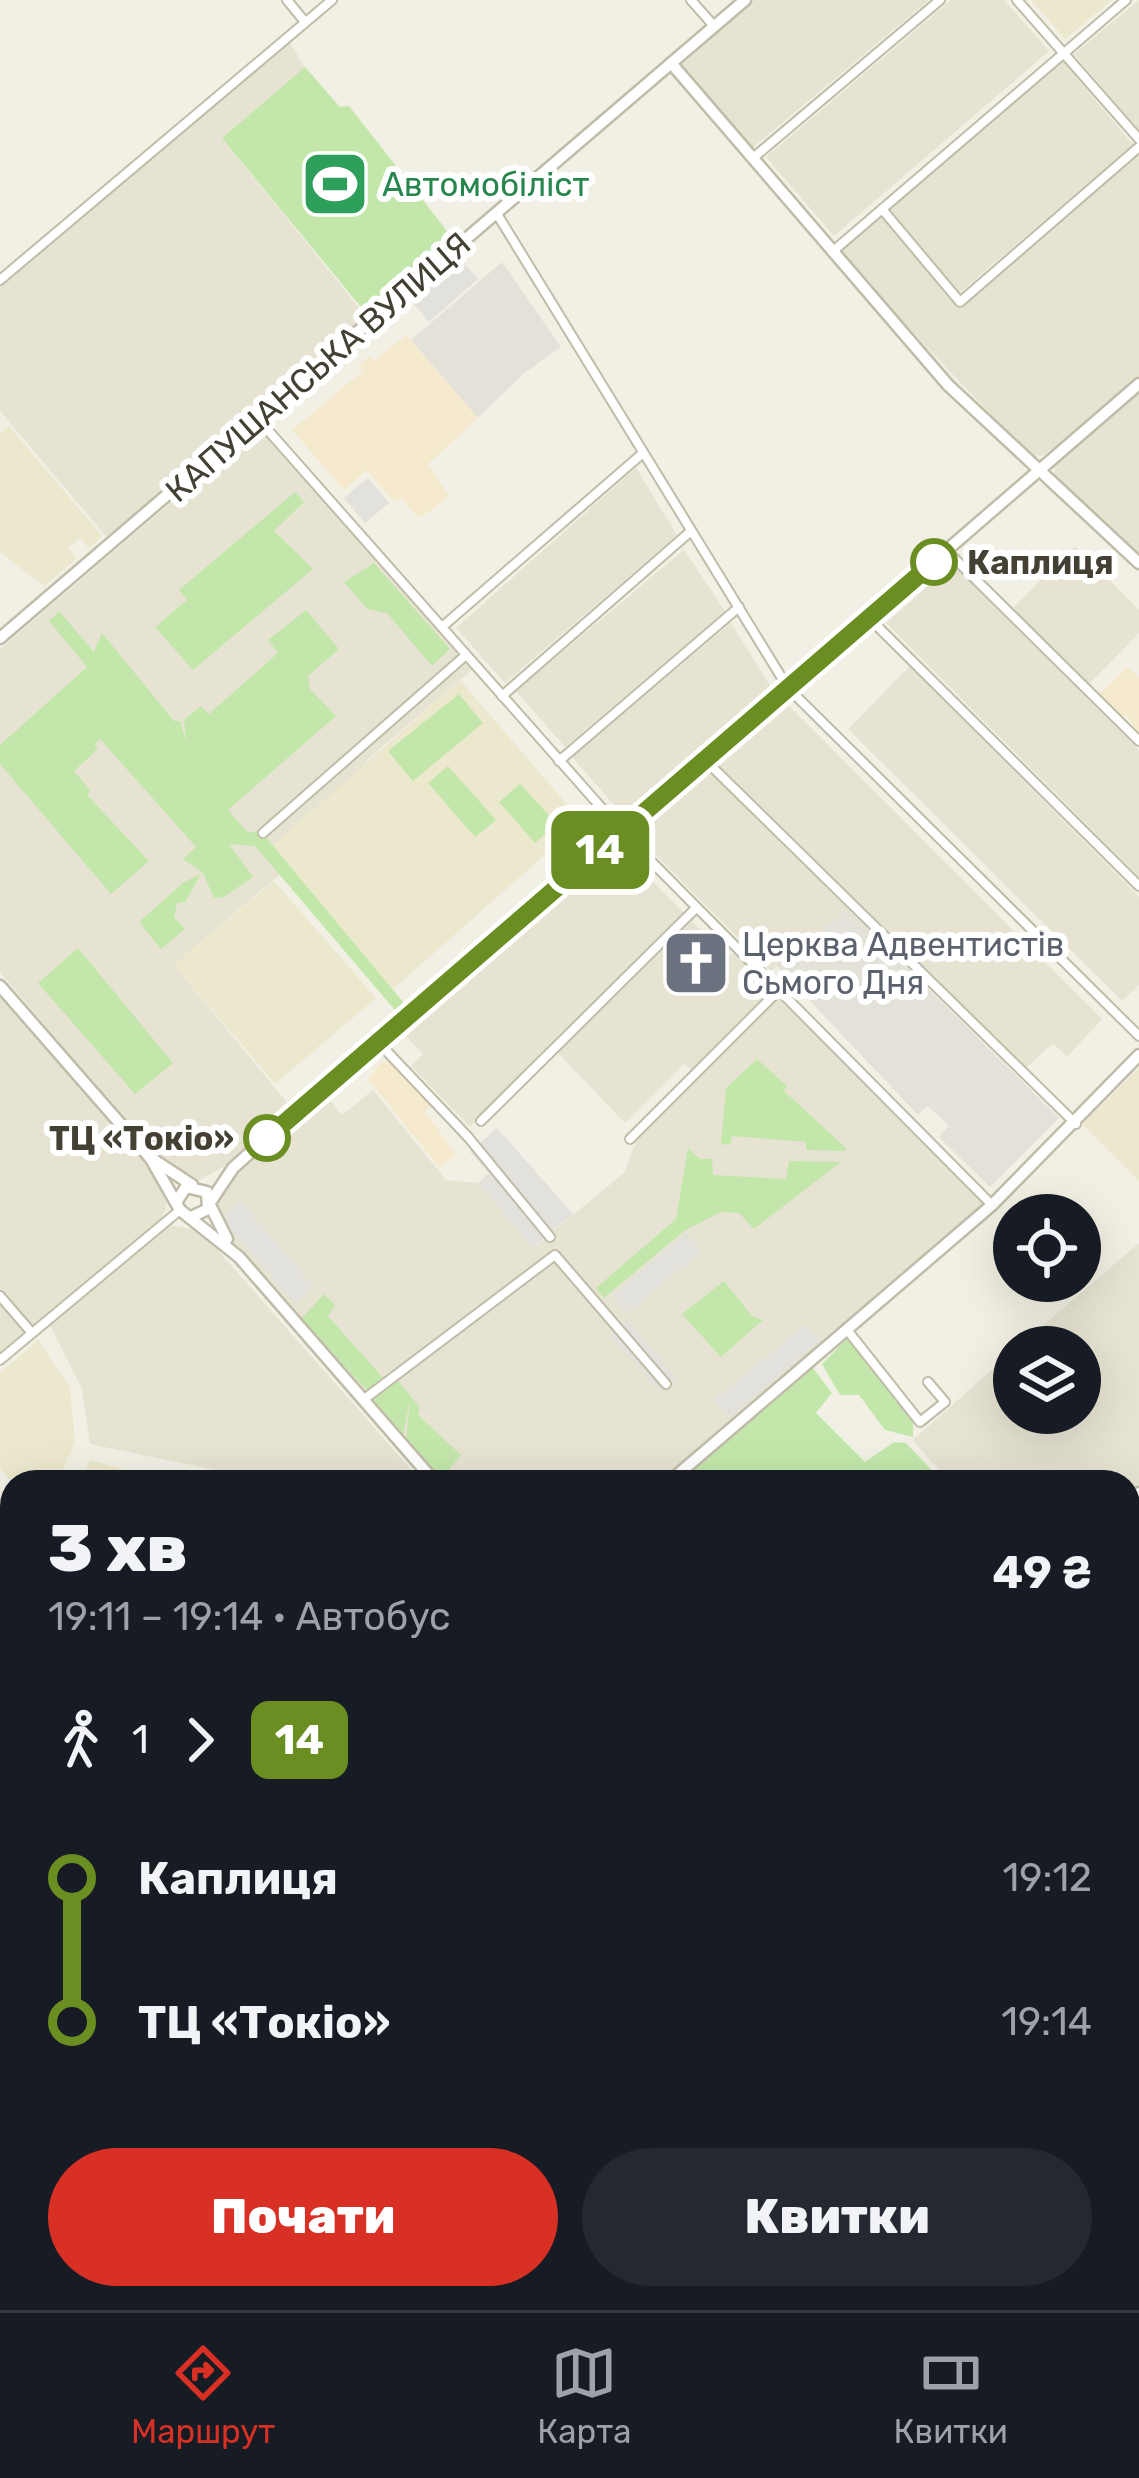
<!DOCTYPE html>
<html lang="uk">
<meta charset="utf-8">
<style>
body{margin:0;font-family:Rubik,sans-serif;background:#242831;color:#f1f3f6;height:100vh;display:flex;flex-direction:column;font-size:45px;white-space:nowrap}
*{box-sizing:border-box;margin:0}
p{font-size:39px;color:#9ea1a6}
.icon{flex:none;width:66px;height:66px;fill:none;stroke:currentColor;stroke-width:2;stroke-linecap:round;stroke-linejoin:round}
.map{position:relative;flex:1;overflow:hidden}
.panel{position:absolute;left:0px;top:1470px;width:1140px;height:840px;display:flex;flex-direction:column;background:#171b24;border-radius:36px 36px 0 0;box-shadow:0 12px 48px #0002}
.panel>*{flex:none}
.badge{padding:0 24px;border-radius:18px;font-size:42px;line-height:78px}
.buttons{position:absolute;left:993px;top:1194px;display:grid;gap:24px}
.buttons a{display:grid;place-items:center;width:108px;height:108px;border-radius:50%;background:#171b24;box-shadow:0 12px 48px #0002;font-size:60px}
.map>.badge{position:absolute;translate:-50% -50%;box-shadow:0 0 0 6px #fff}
.legs{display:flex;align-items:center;gap:18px;height:132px;padding:0 48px;font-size:39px}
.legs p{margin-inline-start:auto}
.headline{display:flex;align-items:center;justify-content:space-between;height:204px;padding:0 48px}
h1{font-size:66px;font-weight:800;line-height:90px}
.action{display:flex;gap:24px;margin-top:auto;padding:24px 48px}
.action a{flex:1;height:138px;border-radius:72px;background:#d93025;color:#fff;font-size:48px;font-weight:800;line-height:138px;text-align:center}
.action a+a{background:#242831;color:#f1f3f6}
ul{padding:0 48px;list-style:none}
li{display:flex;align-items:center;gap:42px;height:144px;font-size:45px}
li i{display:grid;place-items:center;width:18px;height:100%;margin:0 15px;background:currentColor}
li i::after{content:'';width:30px;height:30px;margin:-15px;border:9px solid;border-radius:50%;background:#171b24}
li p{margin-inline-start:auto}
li:first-child i{background:linear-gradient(#0000 50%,currentColor 0)}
li:last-child i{background:linear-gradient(currentColor 50%,#0000 0)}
.tabs{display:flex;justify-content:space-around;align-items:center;height:168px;border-top:3px solid #363941;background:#171b24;font-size:33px;color:#9ea1a6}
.tabs a{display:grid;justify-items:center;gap:6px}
.tabs .on{color:#d93025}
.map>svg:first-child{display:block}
</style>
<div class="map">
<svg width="1139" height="2310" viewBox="0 0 1139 2310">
<rect width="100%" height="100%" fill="#f2f0e4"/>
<!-- residential -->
<g fill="#e6e3d2">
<path d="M 752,0 L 929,0 L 751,149 L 681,66 Z"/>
<path d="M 951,0 L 1004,0 L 1049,51 L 834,236 L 766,157 Z"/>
<path d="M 1139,0 L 1139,131 L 1074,54 Z"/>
<path d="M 289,42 L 305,67 L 222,138 L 368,319 L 110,541 L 0,411 L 0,286 Z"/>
<path d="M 1062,60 L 1133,145 L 959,293 L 887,209 Z"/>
<path d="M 1139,154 L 1139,377 L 1056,447 L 1041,456 L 1028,454 L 837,252 L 881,215 L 959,306 Z"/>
<path d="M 1139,390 L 1139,557 L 1055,475 L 1055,466 Z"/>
<path d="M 259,427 L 472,670 L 369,758 L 289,867 L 174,965 L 294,1111 L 230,1163 L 198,1181 L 180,1177 L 152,1154 L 0,972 L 0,649 Z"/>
<path d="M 636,468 L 677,535 L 505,683 L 456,628 Z"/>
<path d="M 1075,546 L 1139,610 L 1139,633 L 1089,684 L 1012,609 Z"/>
<path d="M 684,550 L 725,611 L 565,747 L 516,691 Z"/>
<path d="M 952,564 L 1139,750 L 1139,877 L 886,623 Z"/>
<path d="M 731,623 L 770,686 L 622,814 L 572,757 Z"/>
<path d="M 910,666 L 1139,897 L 1139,985 L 1122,1001 L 848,729 Z"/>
<path d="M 789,706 L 1102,1019 L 1067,1057 L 1053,1043 L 1025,1069 L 719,766 Z"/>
<path d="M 711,773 L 848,909 L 771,971 L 637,836 Z"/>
<path d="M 621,849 L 684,913 L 470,1127 L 411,1066 L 423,1054 L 406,1036 Z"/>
<path d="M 692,921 L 725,955 L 735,954 L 988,1205 L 663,1482 L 446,1482 L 233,1242 L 212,1206 L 225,1182 L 324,1093 L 342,1115 L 373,1090 L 446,1180 L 478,1183 L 534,1247 L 624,1173 L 637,1140 L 699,1075 L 684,1064 L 625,1123 L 558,1053 Z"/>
<path d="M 0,998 L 157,1176 L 167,1205 L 162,1217 L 0,1355 Z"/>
<path d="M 167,1225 L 200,1230 L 422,1482 L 233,1482 L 225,1472 L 90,1444 L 82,1389 L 49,1323 Z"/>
<path d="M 1139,1243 L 1139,1484 L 1128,1494 L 1128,1482 L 949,1482 L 913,1440 L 1014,1350 L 1014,1413 L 1080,1413 L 1080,1347 L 1018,1347 Z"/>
<path d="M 1139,1499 L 1139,1761 L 1128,1753 L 1128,1509 Z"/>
<path d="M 0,1729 L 12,1734 L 12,1961 L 0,1989 Z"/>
<path d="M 1128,1777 L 1139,1778 L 1139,1918 L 1128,1918 Z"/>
<path d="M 1128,1937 L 1139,1938 L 1139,2072 L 1128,2072 Z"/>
<path d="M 12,2001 L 12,2083 L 0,2077 L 0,2029 Z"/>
<rect x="1128" y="2085" width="11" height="69"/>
<path d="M 0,2208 L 12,2213 L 12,2298 L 202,2298 L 229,2310 L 0,2310 Z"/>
<path d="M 1128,2266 L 1139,2266 L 1139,2310 L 858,2310 L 862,2298 L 1128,2298 Z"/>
<path d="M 461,2298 L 493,2298 L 518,2310 L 455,2310 Z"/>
<path d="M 549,2298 L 851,2298 L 846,2310 L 543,2310 Z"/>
</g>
<!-- commercial -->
<g fill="#f5eace">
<path d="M 406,335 L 478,418 L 428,464 L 449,496 L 423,516 L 416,516 L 403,499 L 393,501 L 367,470 L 344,490 L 292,430 L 363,371 L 359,365 L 369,356 L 374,361 Z"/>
<path d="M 1127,667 L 1139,678 L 1139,733 L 1126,714 L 1122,717 L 1099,695 Z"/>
<path d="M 381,1062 L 389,1062 L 432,1106 L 425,1111 L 456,1155 L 440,1168 L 368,1079 Z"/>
</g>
<!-- industrial -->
<g fill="#e4e1d9">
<path d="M 502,262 L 561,347 L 523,374 L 478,418 L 411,340 Z"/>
<path d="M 848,909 L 1059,1118 L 990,1187 L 939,1137 L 949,1126 L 928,1106 L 918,1115 L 777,966 Z"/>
</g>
<!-- education -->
<g fill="#ece8cd">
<path d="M 1031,0 L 1112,0 L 1065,39 Z"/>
<path d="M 9,426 L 102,536 L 89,548 L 80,538 L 68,548 L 76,559 L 44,586 L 0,552 L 0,434 Z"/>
<path d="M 460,680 L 582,822 L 392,990 L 271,847 Z"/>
<path d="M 274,881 L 376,998 L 275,1084 L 174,965 Z"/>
<path d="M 1139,1068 L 1139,1181 L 1082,1124 Z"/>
<path d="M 38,1340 L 70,1387 L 75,1442 L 57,1482 L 12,1482 L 0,1468 L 0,1373 Z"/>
<path d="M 90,1460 L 125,1470 L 121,1482 L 81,1482 Z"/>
</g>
<!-- green -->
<g fill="#c3e7ab">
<path d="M 305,67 L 340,107 L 349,106 L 447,231 L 442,248 L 365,312 L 222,138 Z"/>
<path d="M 295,492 L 304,502 L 274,531 L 313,569 L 193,670 L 155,627 L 187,600 L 179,590 Z"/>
<path d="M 374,563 L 450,649 L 432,666 L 387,613 L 367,609 L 344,582 Z"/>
<path d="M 306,610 L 339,649 L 308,676 L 310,689 L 336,716 L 228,810 L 248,833 L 260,830 L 264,835 L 409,1009 L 400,1016 L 255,846 L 229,844 L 253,877 L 224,897 L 214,898 L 203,873 L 183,859 L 196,847 L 100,739 L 94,744 L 98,749 L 74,771 L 90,790 L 87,795 L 149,861 L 111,894 L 0,764 L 0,745 L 87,667 L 49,621 L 59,611 L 94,652 L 102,633 L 174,721 L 180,721 L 186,742 L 184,720 L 201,706 L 209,714 L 278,653 L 268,640 Z"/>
<path d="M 459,694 L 483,723 L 413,781 L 388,751 Z"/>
<path d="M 448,766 L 496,820 L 475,837 L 428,783 Z"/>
<path d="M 520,784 L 557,824 L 535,843 L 499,802 Z"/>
<path d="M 201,874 L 185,902 L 177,903 L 174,917 L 185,929 L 161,949 L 139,922 L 184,882 Z"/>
<path d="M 78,948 L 173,1063 L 135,1094 L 38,983 Z"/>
<path d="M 757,1059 L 787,1086 L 784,1091 L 846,1148 L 845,1151 L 806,1150 L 806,1142 L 732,1136 L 730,1145 L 721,1144 L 726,1088 Z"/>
<path d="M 688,1148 L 700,1159 L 712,1159 L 713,1175 L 786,1179 L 789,1161 L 841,1162 L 754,1229 L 739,1213 L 721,1212 L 684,1231 L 604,1298 L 596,1288 L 676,1219 Z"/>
<path d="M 724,1281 L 752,1316 L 763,1320 L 721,1357 L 682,1314 Z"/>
<path d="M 324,1294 L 335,1305 L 328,1316 L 384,1379 L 368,1391 L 300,1320 Z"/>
<path d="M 849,1337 L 913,1421 L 913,1437 L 885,1430 L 859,1395 L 840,1395 L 822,1364 Z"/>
<path d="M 812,1367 L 832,1393 L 816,1413 L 865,1462 L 894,1442 L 906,1443 L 943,1482 L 677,1482 Z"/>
<path d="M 398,1381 L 420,1408 L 418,1415 L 461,1455 L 442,1478 L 406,1440 L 410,1399 L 403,1437 L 371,1401 Z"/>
</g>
<!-- parking -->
<g fill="#e2e1dc">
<path d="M 462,260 L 478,279 L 429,322 L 413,303 Z"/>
<path d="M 368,478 L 389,503 L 365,523 L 344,498 Z"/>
<path d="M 497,1128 L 573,1214 L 533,1247 L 478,1183 L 489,1173 L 470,1152 Z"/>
<path d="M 241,1202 L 314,1287 L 295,1304 L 222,1219 Z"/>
<path d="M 686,1233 L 701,1251 L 627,1313 L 612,1296 Z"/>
<path d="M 628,1321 L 676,1378 L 660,1392 L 611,1336 Z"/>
<path d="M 805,1325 L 820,1340 L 729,1418 L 714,1400 Z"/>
</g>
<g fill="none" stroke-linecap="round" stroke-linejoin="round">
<defs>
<g id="minor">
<path d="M 287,0 L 305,22"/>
<path d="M 691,0 L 714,26"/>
<path d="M 1017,0 L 1139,139"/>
<path d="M 753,158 L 940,0"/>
<path d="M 882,209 L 960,302 L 1139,147"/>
<path d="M 497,214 L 788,688 L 1139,1036"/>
<path d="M 832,252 L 1126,0"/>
<path d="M 0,280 L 332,0"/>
<path d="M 258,419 L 629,839 L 992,1205"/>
<path d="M 947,551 L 1139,741"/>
<path d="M 869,618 L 1139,886"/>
<path d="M 442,627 L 643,453"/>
<path d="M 502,696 L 691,531"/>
<path d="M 705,760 L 1076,1124"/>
<path d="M 559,761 L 739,607"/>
<path d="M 263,833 L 466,655"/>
<path d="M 378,1042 L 468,1137 L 550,1237"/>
<path d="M 481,1121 L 696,908"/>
<path d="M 630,1139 L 778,991"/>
<path d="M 0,1296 L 32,1333"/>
<path d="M 848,1331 L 920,1422 L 945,1402 L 928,1382"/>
<path d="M 0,1360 L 180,1210"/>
<path d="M 363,1400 L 555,1255 L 666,1384"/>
<path d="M 1128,1930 L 1139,1931"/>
<path d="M 0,2010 L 12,1981"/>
<path d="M 1128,2078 L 1139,2078"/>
<path d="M 388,2298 L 388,2310"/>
<path d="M 61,2310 L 68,2298"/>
<path d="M 262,2310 L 267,2298"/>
<path d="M 852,2310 L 856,2298"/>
<path d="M 1063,2310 L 1063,2298"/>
</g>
<g id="tertiary">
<path d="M 671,63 L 948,385 L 1139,563"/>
<path d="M 0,638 L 745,0"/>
<path d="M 0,986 L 151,1159 L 180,1210 L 239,1257 L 435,1482"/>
<path d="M 154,1160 L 192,1185"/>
<path d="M 177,1201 L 186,1187 L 207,1192 L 208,1209 L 191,1217"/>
<path d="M 211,1201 L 233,1168 L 263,1141 L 1139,384"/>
<path d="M 210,1205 L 227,1239"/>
<path d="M 669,1482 L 992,1205 L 1139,1055"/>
<path d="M 1128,1502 L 1139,1493"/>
<path d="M 1128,1764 L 1139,1764"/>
<path d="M 0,2087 L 12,2092"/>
<path d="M 1128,2257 L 1139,2257"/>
<path d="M 433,2310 L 439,2298"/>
</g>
</defs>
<!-- minor casing -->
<use href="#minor" stroke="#c0bca9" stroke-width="12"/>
<!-- tertiary casing -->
<use href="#tertiary" stroke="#c0bca9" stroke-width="15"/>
<!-- minor -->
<use href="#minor" stroke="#fff" stroke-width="8"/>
<!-- tertiary -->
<use href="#tertiary" stroke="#fff" stroke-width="10"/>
</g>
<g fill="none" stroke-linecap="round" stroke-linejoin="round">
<defs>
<path id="line-1" d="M 267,1138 L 934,562"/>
</defs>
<!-- line-1 casing -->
<use href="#line-1" stroke="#fff" stroke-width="27"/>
<!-- line-1 -->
<use href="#line-1" stroke="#6b8e23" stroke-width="18"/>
</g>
<!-- icons -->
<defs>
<symbol id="stadium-square" viewBox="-11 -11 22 22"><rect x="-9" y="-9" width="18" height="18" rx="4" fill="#2e9e5b" stroke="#fff"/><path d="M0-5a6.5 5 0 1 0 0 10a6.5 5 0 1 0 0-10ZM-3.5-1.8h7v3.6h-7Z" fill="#fff"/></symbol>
<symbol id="church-square" viewBox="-11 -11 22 22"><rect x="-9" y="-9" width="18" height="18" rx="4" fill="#6b7280" stroke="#fff"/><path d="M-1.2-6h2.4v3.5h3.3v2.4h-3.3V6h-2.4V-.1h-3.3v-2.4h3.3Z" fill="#fff"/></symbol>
</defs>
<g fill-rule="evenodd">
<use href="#stadium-square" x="297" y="146" width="76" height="76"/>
<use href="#church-square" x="658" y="925" width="76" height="76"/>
</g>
<!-- markers -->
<g fill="#fff" stroke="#6b8e23" stroke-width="6">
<circle cx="934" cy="562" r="21"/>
<circle cx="267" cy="1138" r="21"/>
</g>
<g text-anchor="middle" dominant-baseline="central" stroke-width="12" stroke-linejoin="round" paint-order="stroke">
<!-- leisure labels -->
<g font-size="33" fill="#27864d" stroke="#fff" text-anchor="start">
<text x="382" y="184">Автомобіліст</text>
</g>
<!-- street labels -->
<g font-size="33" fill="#444034" stroke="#fff">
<text transform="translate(318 367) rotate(-41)">КАПУШАНСЬКА ВУЛИЦЯ</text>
</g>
<!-- stop labels -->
<g font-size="33" font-weight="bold" fill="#444034" stroke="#fff" text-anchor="start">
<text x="967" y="562">Каплиця</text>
<text x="234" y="1138" text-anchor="end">ТЦ «Токіо»</text>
</g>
<!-- worship labels -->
<g font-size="33" fill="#5b616d" stroke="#fff" text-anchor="start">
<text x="742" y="944">Церква Адвентистів<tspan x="742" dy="38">Сьмого Дня</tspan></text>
</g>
</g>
</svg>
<div class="buttons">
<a><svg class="icon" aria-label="locate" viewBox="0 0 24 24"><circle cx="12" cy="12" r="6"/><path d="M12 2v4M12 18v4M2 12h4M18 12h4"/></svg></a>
<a><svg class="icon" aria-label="layers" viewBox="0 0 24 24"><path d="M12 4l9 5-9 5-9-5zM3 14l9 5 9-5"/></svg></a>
</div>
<b class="badge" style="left:600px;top:850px;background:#6b8e23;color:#fff">14</b>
<section class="panel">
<div class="headline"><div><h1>3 хв</h1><p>19:11 – 19:14 · Автобус</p></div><b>49 ₴</b></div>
<div class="legs"><svg class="icon" aria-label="walk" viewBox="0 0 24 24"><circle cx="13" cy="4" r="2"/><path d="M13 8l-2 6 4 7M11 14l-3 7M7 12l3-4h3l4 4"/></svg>1<svg class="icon" aria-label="forward" viewBox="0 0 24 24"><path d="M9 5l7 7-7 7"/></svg><b class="badge" style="background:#6b8e23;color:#fff">14</b></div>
<ul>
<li><i style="color:#6b8e23"></i><b>Каплиця</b><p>19:12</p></li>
<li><i style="color:#6b8e23"></i><b>ТЦ «Токіо»</b><p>19:14</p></li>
</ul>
<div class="action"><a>Почати</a><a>Квитки</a></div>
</section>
</div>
<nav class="tabs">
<a class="on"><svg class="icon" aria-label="directions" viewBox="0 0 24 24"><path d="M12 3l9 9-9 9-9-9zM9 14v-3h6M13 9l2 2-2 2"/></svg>Маршрут</a>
<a><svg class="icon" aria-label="map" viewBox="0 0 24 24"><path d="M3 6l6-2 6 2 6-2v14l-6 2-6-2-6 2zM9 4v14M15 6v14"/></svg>Карта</a>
<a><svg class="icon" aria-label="tickets" viewBox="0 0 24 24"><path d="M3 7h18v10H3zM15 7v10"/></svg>Квитки</a>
</nav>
